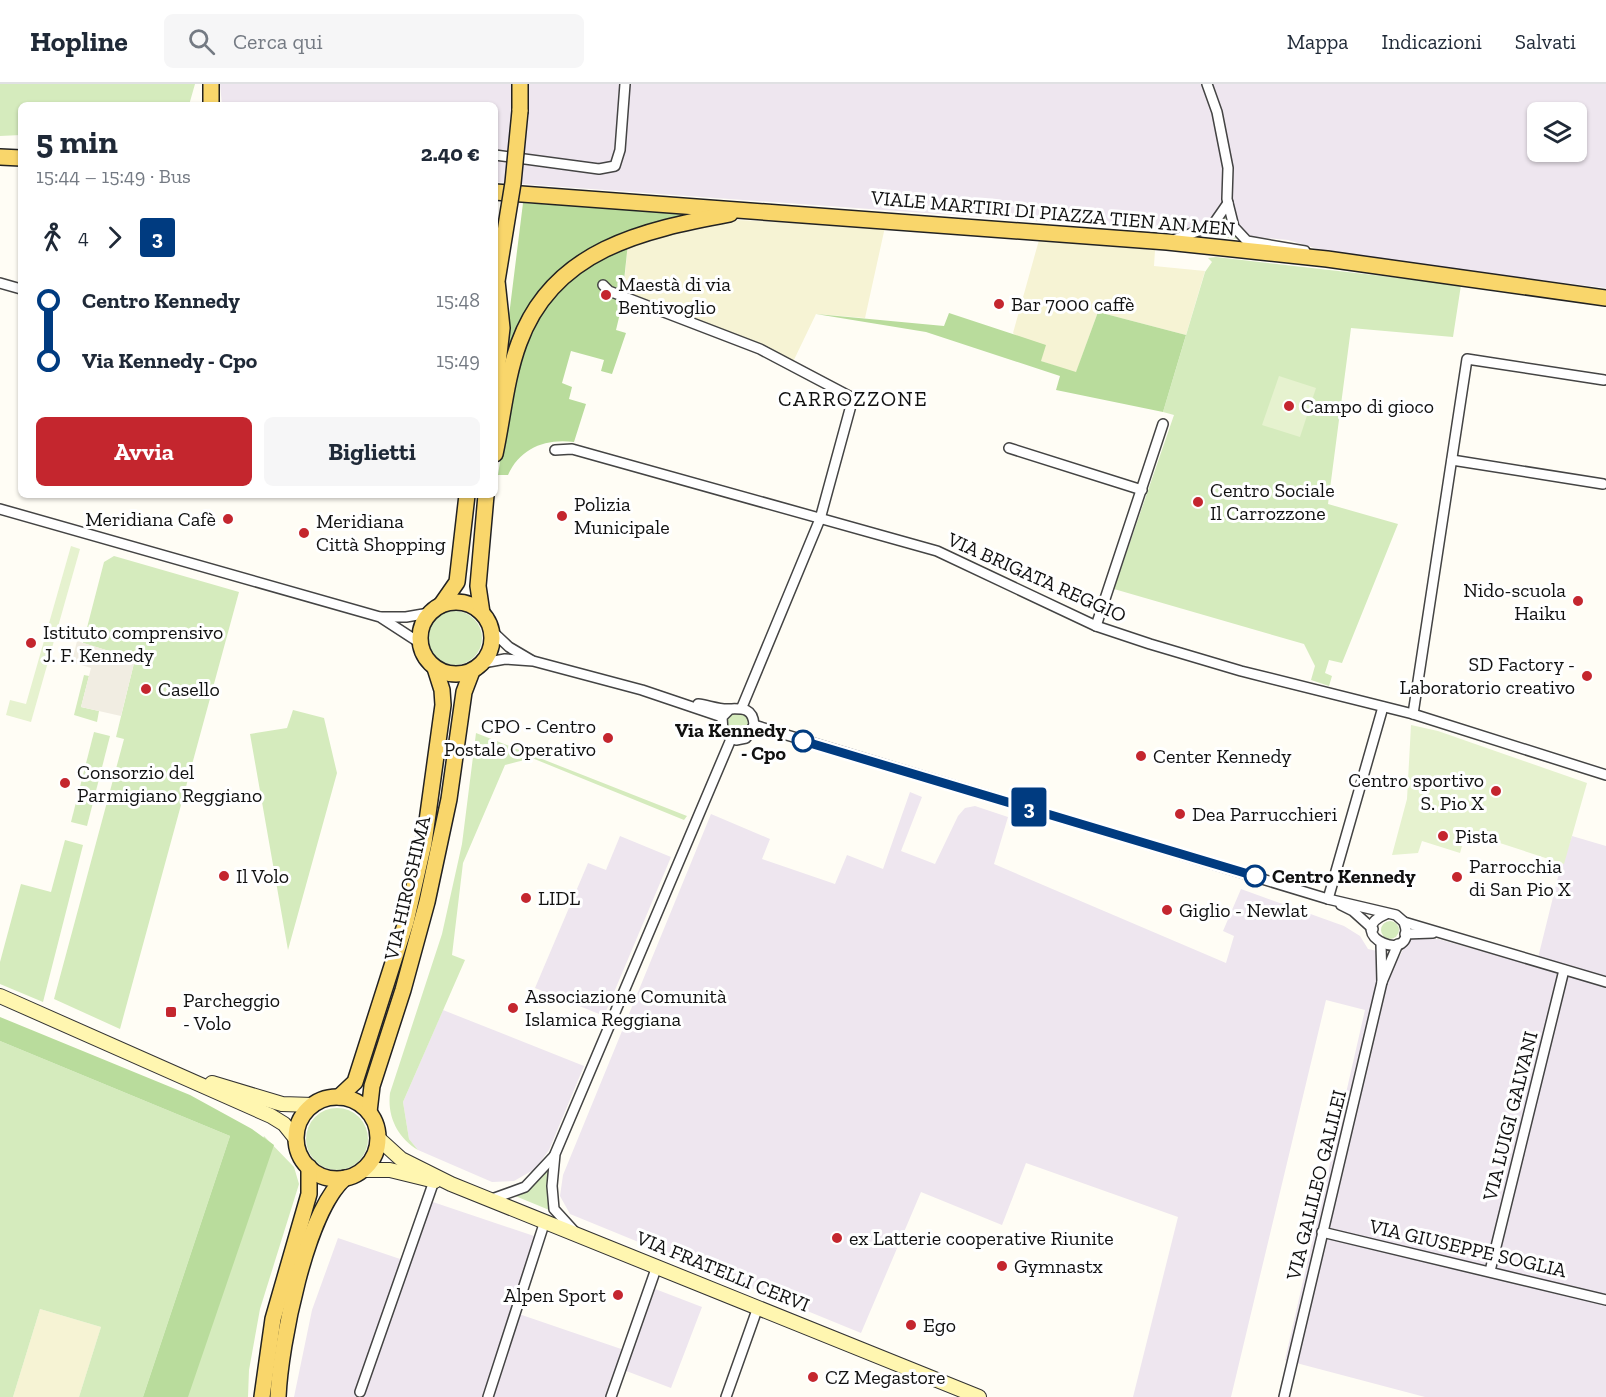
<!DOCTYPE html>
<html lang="it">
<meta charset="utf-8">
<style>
body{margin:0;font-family:"Zilla Slab",serif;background:#f6f6f7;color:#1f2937;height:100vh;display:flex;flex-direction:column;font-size:22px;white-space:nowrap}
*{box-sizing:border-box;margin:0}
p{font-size:20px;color:#747a83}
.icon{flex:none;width:33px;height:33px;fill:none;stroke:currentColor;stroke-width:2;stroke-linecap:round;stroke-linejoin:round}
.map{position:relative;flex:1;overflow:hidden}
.sheet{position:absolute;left:18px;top:18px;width:480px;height:396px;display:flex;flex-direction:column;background:#fff;border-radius:9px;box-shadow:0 2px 4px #0004}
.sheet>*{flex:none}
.badge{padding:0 12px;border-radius:4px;font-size:21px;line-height:39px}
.fabs{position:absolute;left:1527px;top:18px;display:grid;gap:12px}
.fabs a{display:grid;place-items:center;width:60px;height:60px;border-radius:9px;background:#fff;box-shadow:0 2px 4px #0004;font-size:30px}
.map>.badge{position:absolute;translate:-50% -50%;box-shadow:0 0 0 3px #fff}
.legs{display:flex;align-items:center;gap:9px;height:66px;padding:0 18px;font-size:20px}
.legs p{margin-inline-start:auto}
.headline{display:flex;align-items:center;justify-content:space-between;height:102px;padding:0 18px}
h1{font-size:33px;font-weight:700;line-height:45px}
.cta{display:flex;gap:12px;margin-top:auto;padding:12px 18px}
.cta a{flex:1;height:69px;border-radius:9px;background:#c4262e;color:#fff;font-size:24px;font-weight:700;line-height:69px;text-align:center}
.cta a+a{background:#f6f6f7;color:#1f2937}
ul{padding:0 18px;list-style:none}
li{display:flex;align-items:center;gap:21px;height:60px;font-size:22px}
li i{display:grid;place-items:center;width:9px;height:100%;margin:0 8px;background:currentColor}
li i::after{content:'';width:15px;height:15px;margin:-8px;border:4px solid;border-radius:50%;background:#fff}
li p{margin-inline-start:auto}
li:first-child i{background:linear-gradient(#0000 50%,currentColor 0)}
li:last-child i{background:linear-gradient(currentColor 50%,#0000 0)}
header{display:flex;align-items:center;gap:36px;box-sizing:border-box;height:84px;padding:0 30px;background:#fff;border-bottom:2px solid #e0e1e3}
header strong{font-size:28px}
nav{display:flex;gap:33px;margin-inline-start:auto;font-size:21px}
.search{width:420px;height:54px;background:#f6f6f7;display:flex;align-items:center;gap:15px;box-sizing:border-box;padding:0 21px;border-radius:9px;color:#747a83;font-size:22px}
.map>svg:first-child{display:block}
</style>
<header>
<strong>Hopline</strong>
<div class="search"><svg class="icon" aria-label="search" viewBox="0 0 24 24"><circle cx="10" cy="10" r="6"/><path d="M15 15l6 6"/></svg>Cerca qui</div>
<nav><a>Mappa</a><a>Indicazioni</a><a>Salvati</a></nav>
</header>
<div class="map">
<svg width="1606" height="1313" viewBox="0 0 1606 1313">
<rect width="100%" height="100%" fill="#fffdf5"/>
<!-- industrial -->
<g fill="#eee6ef" fill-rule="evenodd">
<path d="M 220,0 L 1606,0 L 1606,204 L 1338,171 L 1288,156 L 1255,153 L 495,98 L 495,21 L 222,21 ZM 1538,28 L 1576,28 L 1576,68 L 1538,68 Z"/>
<path d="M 910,708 L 922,713 L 901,767 L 935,780 L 958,732 L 965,724 L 975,722 L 1008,733 L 994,780 L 1226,879 L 1234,852 L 1223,847 L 1241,805 L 1344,842 L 1360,852 L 1368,865 L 1400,872 L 1405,860 L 1412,855 L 1438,855 L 1536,882 L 1558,793 L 1572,752 L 1606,762 L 1606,1313 L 1425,1313 L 1285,1276 L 1365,926 L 1326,916 L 1231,1313 L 1133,1313 L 1178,1133 L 1026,1079 L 1002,1141 L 921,1108 L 861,1249 L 570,1130 L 560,1112 L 563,1091 L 711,730 L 770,755 L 762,775 L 835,800 L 847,771 L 883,785 Z"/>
<path d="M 620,752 L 671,773 L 604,932 L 535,904 L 588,779 L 606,786 Z"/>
<path d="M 443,926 L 584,982 L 549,1066 L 535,1085 L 514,1097 L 492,1098 L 418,1066 L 409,1055 L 403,1018 Z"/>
<path d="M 427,1116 L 540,1154 L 516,1229 L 627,1267 L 650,1203 L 702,1223 L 671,1304 L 621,1285 L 611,1313 L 294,1313 L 312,1226 L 338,1154 L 406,1177 Z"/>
</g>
<!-- farmland -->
<g fill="#f6f3d4">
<path d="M 736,136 L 885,143 L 865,234 L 816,230 L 791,282 L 623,213 L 628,159 L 712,139 Z"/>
<path d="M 1039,156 L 1155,166 L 1154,182 L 1205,187 L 1186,251 L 1098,228 L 1076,289 L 1041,277 L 1013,249 Z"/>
<path d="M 40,1225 L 101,1243 L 79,1313 L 13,1313 Z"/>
</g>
<!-- green -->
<g fill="#d5ebbd">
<path d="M 0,0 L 195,0 L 189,21 L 21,21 L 21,51 L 0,52 Z"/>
<path d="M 1226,132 L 1229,145 L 1238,155 L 1206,151 L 1217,145 Z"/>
<path d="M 1216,173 L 1461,201 L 1453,253 L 1351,244 L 1328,420 L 1398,440 L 1342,579 L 1329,576 L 1325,589 L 1332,592 L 1329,602 L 1311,596 L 1315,582 L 1304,560 L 1114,505 L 1174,331 L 1163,328 L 1205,188 L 1212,178 L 1208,174 Z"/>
<path d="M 114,472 L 239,508 L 120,945 L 54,915 L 124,655 L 116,653 L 135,575 L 83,559 L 104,478 Z"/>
<circle cx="455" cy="554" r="27"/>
<path d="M 84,591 L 89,592 L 81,623 L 99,627 L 97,638 L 74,631 Z"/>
<path d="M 293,626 L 324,634 L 337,689 L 288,866 L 250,650 L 287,644 Z"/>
<circle cx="738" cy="639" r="11"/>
<path d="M 94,648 L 110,652 L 87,742 L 71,738 Z"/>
<path d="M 476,649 L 687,732 L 684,736 L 532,674 L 505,681 L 463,779 L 452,871 L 465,876 L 403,1018 L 409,1055 L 418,1066 C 398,1054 387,1033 390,1009 L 442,850 L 462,760 Z"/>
<path d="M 65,756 L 83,761 L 43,918 L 0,900 L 0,878 L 21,800 L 51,808 Z"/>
<circle cx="1390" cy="846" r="9"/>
<path d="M 0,957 L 230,1052 L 143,1313 L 79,1313 L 101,1243 L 40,1225 L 13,1313 L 0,1313 Z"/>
<circle cx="337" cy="1055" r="31"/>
<path d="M 264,1052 L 294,1083 L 299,1100 L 260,1225 L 249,1286 L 248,1313 L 176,1313 Z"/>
<path d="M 555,1070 L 552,1102 L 559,1130 L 508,1109 L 526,1103 Z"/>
</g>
<!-- forest -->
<g fill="#b9dc9c">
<path d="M 523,119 L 707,129 L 622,151 L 527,227 L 503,280 Z"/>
<path d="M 628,159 L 621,225 L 616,246 L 626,249 L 612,290 L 601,287 L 604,276 L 571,267 L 562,299 L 572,303 L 569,315 L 586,320 L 574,358 C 546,354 520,364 508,391 L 498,391 C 509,320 517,233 579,186 C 594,175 613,168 628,159 Z"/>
<path d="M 1098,228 L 1186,251 L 1163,328 L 1056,306 L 1060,292 L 926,248 L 816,230 L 944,242 L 949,229 L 1046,261 L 1041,277 L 1076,288 Z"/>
<path d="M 0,933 L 190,1011 L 252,1045 L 274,1061 L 188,1313 L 143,1313 L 230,1052 L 0,957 Z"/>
</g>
<!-- pitch -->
<g fill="#e6f2cf">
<path d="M 1279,292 L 1316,304 L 1300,353 L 1262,341 Z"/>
<path d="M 71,462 L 80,465 L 31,638 L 6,631 L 10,616 L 26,620 Z"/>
<path d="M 1411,641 L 1438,647 L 1587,699 L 1564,780 L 1466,748 L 1460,769 L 1422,757 L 1418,769 L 1392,771 L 1407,715 Z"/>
</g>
<!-- plaza -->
<path fill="#f1ede2" d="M 77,557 L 135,575 L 121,632 L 81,623 L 91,584 L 72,578 Z"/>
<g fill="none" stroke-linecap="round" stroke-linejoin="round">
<defs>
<g id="street">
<path d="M 1207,0 L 1217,28 L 1228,84 L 1227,115 L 1234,143 L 1247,157 L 1305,167"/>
<path d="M 495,71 L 599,85 L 615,82 L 620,66 L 625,0"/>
<path d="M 1176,155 L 1212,142 L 1228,119"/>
<path d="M 0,199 L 21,205"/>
<path d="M 603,201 L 609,207 L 760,265 L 853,314 L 820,435 L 742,623"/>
<path d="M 1009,364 L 1142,406"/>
<path d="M 555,366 L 572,365 L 937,467 L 1096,542 L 1150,560 L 1241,587 L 1413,630 L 1606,691"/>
<path d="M 1452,376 L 1603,400"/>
<path d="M 0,425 L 380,533 L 420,559"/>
<path d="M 381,533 L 406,533 L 429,529"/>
<path d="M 1096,542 L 1163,340"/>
<path d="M 492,547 L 509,563 L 531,576"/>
<path d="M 483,579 L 505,575 L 533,577 L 642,606 L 722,633"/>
<path d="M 698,620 C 707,621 718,625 727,625 C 740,625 753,622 754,641 L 746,654 L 736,656 L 723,648 L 722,633 L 729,626"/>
<path d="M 1413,630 L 1467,275 L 1604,296"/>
<path d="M 754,641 L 1328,815 L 1396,831 L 1404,838 L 1606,898"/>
<path d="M 1328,815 L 1383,623"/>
<path d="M 1341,821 L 1353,827 L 1373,845"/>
<path d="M 1386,830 C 1339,850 1420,885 1404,838"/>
<path d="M 1405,850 L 1433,849"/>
<path d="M 1381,860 L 1382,898 L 1398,860"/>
<path d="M 492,1115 L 525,1103 L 554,1072"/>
<path d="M 574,1147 L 554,1125 L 552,1102 L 555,1070 L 731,655"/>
<path d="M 1322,1148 L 1606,1216"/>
<path d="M 1490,1187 L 1564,886"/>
<path d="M 360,1308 L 434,1097"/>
<path d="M 488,1313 L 545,1137"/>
<path d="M 611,1313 L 657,1182"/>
<path d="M 726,1313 L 758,1223"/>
<path d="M 1284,1313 L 1382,898"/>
</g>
<g id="secondary">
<path d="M 0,912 L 271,1032 L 284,1040 L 296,1055"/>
<path d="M 212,999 L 282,1020 L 313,1021"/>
<path d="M 379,1055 L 401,1075 L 451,1100 L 979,1313"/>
<path d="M 364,1086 L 390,1086 L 435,1097"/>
</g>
<g id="primary">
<path d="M 520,0 L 520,27"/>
<path d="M 211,21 L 211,0"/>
<path d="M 0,73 L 21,74"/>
<path d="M 495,108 L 1167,158 L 1327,175 L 1606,214"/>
<path d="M 495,306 L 502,244 L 497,197"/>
<path d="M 495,370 C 503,333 506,294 519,259 C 553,165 644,146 730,130"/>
<circle cx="456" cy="554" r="36"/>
<path d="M 441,521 L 457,498 L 467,411"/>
<path d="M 482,529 L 478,502 L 486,411"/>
<path d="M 339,1013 L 355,998 L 406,838 L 424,759 L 443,621 L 442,606 L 435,584"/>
<circle cx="337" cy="1054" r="41"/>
<path d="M 369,1028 L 372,1002 L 403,906 L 427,818 L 449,715 L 464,608 L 472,587"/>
<path d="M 262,1313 L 273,1235 L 309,1110 L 309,1083"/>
<path d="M 278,1313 C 280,1262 306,1127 345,1094"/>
</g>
</defs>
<!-- street casing -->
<use href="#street" stroke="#444" stroke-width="12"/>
<!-- secondary casing -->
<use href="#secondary" stroke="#333" stroke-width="16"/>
<!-- primary casing -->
<use href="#primary" stroke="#222" stroke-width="18"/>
<!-- street -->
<use href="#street" stroke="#fff" stroke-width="9"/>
<!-- secondary -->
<use href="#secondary" stroke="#fff6b0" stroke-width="14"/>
<!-- primary -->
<use href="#primary" stroke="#f9d66b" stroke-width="15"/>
<defs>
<path id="primary-bridge" d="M 497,197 L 513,99 L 520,27"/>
</defs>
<!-- primary-bridge casing -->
<use href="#primary-bridge" stroke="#222" stroke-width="18" stroke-linecap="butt"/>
<!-- primary-bridge -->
<use href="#primary-bridge" stroke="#f9d66b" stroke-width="15"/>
</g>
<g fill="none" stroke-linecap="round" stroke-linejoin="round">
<defs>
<path id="line-1" d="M 803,657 L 1255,792"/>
</defs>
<!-- line-1 casing -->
<use href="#line-1" stroke="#fff" stroke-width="14"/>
<!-- line-1 -->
<use href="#line-1" stroke="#003b80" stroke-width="9"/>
</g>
<!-- markers -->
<g fill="#c4262e" stroke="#fff" stroke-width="2">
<circle cx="606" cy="211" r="6"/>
<circle cx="999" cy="220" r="6"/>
<circle cx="1289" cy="322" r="6"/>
<circle cx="1198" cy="418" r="6"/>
<circle cx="562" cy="432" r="6"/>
<circle cx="228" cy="435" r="6"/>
<circle cx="304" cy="449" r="6"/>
<circle cx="1578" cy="517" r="6"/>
<circle cx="31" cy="559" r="6"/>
<circle cx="1587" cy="592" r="6"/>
<circle cx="146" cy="605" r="6"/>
<circle cx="608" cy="654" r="6"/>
<circle cx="1141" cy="672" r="6"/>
<circle cx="65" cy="699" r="6"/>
<circle cx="1496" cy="707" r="6"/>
<circle cx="1180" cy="730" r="6"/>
<circle cx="1443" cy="752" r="6"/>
<circle cx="224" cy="792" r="6"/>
<circle cx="1457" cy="793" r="6"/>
<circle cx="526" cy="814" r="6"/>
<circle cx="1167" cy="826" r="6"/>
<circle cx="513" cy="924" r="6"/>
<rect x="165" y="922" width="12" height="12" rx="3"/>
<circle cx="837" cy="1154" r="6"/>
<circle cx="1002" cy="1182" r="6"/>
<circle cx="618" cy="1211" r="6"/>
<circle cx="911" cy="1241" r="6"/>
<circle cx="813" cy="1293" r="6"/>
</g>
<g fill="#fff" stroke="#003b80" stroke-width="3">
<circle cx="803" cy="657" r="10"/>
<circle cx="1255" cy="792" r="10"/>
</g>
<g text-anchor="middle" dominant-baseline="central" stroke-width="6" stroke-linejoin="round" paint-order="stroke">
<!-- street labels -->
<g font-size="20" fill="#111" stroke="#fff">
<text transform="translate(1053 129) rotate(5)">VIALE MARTIRI DI PIAZZA TIEN AN MEN</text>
<text transform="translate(1037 493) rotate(24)">VIA BRIGATA REGGIO</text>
<text transform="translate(407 804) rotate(-77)">VIA HIROSHIMA</text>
<text transform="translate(1510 1032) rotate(-76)">VIA LUIGI GALVANI</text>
<text transform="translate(1316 1101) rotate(-76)">VIA GALILEO GALILEI</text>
<text transform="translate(1468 1164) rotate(13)">VIA GIUSEPPE SOGLIA</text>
<text transform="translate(723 1187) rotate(22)">VIA FRATELLI CERVI</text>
</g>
<!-- poi labels -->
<g font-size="20" fill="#111" stroke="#fff" text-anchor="start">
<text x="618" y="200">Maestà di via<tspan x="618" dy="23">Bentivoglio</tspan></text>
<text x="1011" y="220">Bar 7000 caffè</text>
<text x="1301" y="322">Campo di gioco</text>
<text x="1210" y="406">Centro Sociale<tspan x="1210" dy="23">Il Carrozzone</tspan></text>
<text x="574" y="420">Polizia<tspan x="574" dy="23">Municipale</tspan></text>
<text x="216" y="435" text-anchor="end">Meridiana Cafè</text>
<text x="316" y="437">Meridiana<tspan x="316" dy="23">Città Shopping</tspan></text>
<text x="1566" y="506" text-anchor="end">Nido-scuola<tspan x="1566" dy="23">Haiku</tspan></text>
<text x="43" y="548">Istituto comprensivo<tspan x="43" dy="23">J. F. Kennedy</tspan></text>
<text x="1575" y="580" text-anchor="end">SD Factory -<tspan x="1575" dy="23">Laboratorio creativo</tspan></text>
<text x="158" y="605">Casello</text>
<text x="596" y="642" text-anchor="end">CPO - Centro<tspan x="596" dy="23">Postale Operativo</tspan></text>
<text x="1153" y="672">Center Kennedy</text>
<text x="77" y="688">Consorzio del<tspan x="77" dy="23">Parmigiano Reggiano</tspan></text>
<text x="1484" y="696" text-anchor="end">Centro sportivo<tspan x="1484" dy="23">S. Pio X</tspan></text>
<text x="1192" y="730">Dea Parrucchieri</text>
<text x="1455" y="752">Pista</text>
<text x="1469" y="782">Parrocchia<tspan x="1469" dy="23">di San Pio X</tspan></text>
<text x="236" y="792">Il Volo</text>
<text x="538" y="814">LIDL</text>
<text x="1179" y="826">Giglio - Newlat</text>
<text x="525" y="912">Associazione Comunità<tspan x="525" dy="23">Islamica Reggiana</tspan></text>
<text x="183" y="916">Parcheggio<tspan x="183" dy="23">- Volo</tspan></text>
<text x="849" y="1154">ex Latterie cooperative Riunite</text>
<text x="1014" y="1182">Gymnastx</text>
<text x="606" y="1211" text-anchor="end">Alpen Sport</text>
<text x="923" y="1241">Ego</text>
<text x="825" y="1293">CZ Megastore</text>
</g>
<!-- stop labels -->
<g font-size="20" font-weight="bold" fill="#111" stroke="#fff" text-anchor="end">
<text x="786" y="646">Via Kennedy<tspan x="786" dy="23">- Cpo</tspan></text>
<text x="1272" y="792" text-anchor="start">Centro Kennedy</text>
</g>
<!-- neighbourhood labels -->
<g font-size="21" letter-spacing="1.5" fill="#111" stroke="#fff">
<text x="853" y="314">CARROZZONE</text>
</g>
</g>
</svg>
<div class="fabs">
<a><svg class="icon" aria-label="layers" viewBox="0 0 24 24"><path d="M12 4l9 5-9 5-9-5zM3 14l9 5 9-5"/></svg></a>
</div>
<b class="badge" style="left:1029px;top:723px;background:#003b80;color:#fff">3</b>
<section class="sheet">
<div class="headline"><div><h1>5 min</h1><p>15:44 – 15:49 · Bus</p></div><b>2.40 €</b></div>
<div class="legs"><svg class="icon" aria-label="walk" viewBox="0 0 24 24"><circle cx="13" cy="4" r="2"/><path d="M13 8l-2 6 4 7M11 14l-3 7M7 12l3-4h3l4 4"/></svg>4<svg class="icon" aria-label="forward" viewBox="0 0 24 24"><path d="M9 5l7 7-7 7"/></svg><b class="badge" style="background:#003b80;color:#fff">3</b></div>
<ul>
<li><i style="color:#003b80"></i><b>Centro Kennedy</b><p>15:48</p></li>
<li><i style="color:#003b80"></i><b>Via Kennedy - Cpo</b><p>15:49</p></li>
</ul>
<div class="cta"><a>Avvia</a><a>Biglietti</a></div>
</section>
</div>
